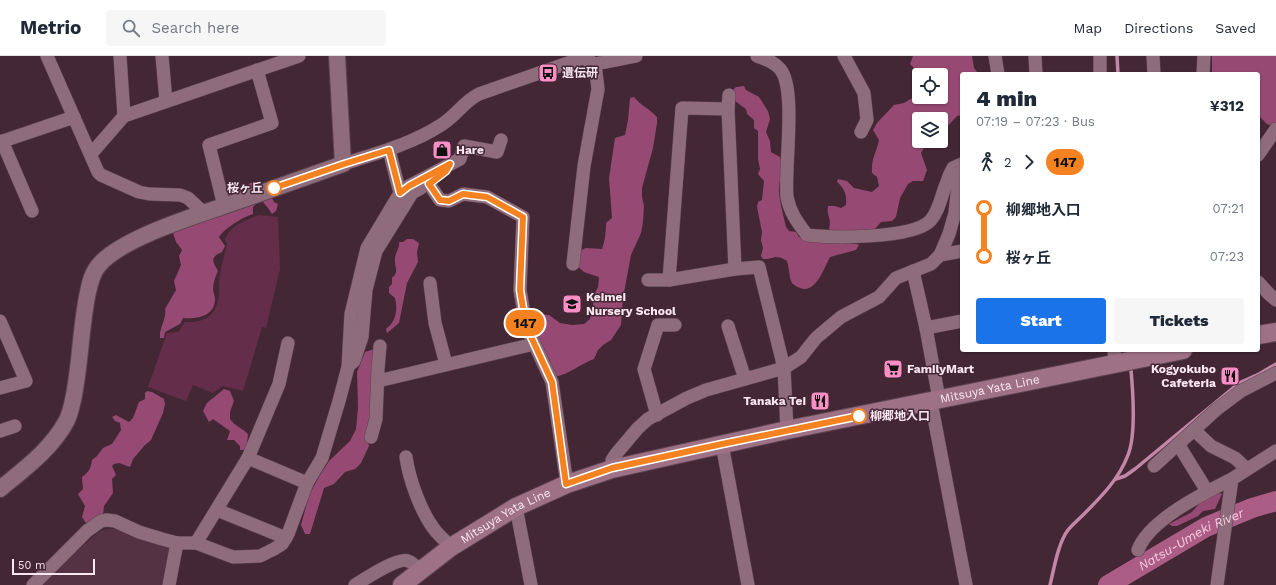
<!DOCTYPE html>
<meta charset="utf-8">
<style>
body{margin:0;font-family:"Work Sans","Noto Sans JP",sans-serif;background:#f6f6f7;color:#1f2937;height:100vh;display:flex;flex-direction:column;font-size:15px;white-space:nowrap}
*{box-sizing:border-box;margin:0}
p{font-size:13px;color:#747a83}
.icon{flex:none;width:22px;height:22px;fill:none;stroke:currentColor;stroke-width:2;stroke-linecap:round;stroke-linejoin:round}
.map{position:relative;flex:1;overflow:hidden}
.side{position:absolute;left:960px;top:16px;width:300px;height:280px;display:flex;flex-direction:column;background:#fff;border-radius:4px;box-shadow:0 1px 3px #0004}
.side>*{flex:none}
.badge{padding:0 8px;border-radius:13px;font-size:14px;line-height:26px}
.fabs{position:absolute;left:912px;top:12px;display:grid;gap:8px}
.fabs a{display:grid;place-items:center;width:36px;height:36px;border-radius:4px;background:#fff;box-shadow:0 1px 3px #0004;font-size:20px}
.scale{position:absolute;left:12px;bottom:10px;width:83px;box-sizing:border-box;padding-left:4px;border:2px solid #fae7ef;border-top:0;font-size:11px;line-height:14px;white-space:nowrap;color:#fae7ef;-webkit-text-stroke:3px #442735;paint-order:stroke}
.map>.badge{position:absolute;translate:-50% -50%;box-shadow:0 0 0 2px #fff}
.legs{display:flex;align-items:center;gap:6px;height:44px;padding:0 16px;font-size:13px}
.legs p{margin-inline-start:auto}
.overview{display:flex;align-items:center;justify-content:space-between;height:68px;padding:0 16px}
h1{font-size:22px;font-weight:800;line-height:30px}
.button{display:flex;gap:8px;margin-top:auto;padding:8px 16px}
.button a{flex:1;height:46px;border-radius:4px;background:#1a73e8;color:#fff;font-size:16px;font-weight:800;line-height:46px;text-align:center}
.button a+a{background:#f6f6f7;color:#1f2937}
ul{padding:0 16px;list-style:none}
li{display:flex;align-items:center;gap:14px;height:48px;font-size:15px}
li i{display:grid;place-items:center;width:6px;height:100%;margin:0 5px;background:currentColor}
li i::after{content:'';width:10px;height:10px;margin:-5px;border:3px solid;border-radius:50%;background:#fff}
li p{margin-inline-start:auto}
li:first-child i{background:linear-gradient(#0000 50%,currentColor 0)}
li:last-child i{background:linear-gradient(currentColor 50%,#0000 0)}
header{display:flex;align-items:center;gap:24px;box-sizing:border-box;height:56px;padding:0 20px;background:#fff;border-bottom:1px solid #e0e1e3}
header strong{font-size:19px}
nav{display:flex;gap:22px;margin-inline-start:auto;font-size:14px}
.search{width:280px;height:36px;background:#f6f6f7;display:flex;align-items:center;gap:10px;box-sizing:border-box;padding:0 14px;border-radius:4px;color:#747a83;font-size:15px}
.map>svg:first-child{display:block}
</style>
<header>
<strong>Metrio</strong>
<div class="search"><svg class="icon" aria-label="search" viewBox="0 0 24 24"><circle cx="10" cy="10" r="6"/><path d="M15 15l6 6"/></svg>Search here</div>
<nav><a>Map</a><a>Directions</a><a>Saved</a></nav>
</header>
<div class="map">
<svg width="1276" height="529" viewBox="0 0 1276 529">
<rect width="100%" height="100%" fill="#442735"/>
<!-- built -->
<path fill="#543243" d="M 107,473 L 116,473 L 173,491 L 166,529 L 37,529 L 100,475 Z"/>
<!-- green -->
<path fill="#642e4b" d="M 258,159 L 278,161 L 280,213 L 266,272 L 262,271 L 243,335 L 223,330 L 213,337 L 193,329 L 186,345 L 148,331 L 167,277 L 178,276 L 185,266 C 204,267 217,260 219,239 C 220,232 218,225 220,218 C 222,208 225,197 227,187 L 225,184 C 230,169 245,165 258,159 Z"/>
<!-- forest -->
<g fill="#964972">
<path d="M 913,0 L 972,0 L 974,12 L 977,16 L 987,17 L 988,18 L 962,18 L 962,59 L 957,60 L 941,77 L 941,63 L 919,63 L 919,85 L 928,85 L 921,97 L 927,114 L 923,125 L 913,125 L 908,128 L 900,142 L 896,161 L 892,165 L 881,166 L 874,174 L 835,177 L 829,173 C 832,162 826,160 828,150 L 835,150 L 841,152 L 846,149 C 847,139 845,133 837,126 L 838,123 L 847,125 L 854,132 L 872,136 L 879,130 L 877,121 L 872,117 C 871,102 876,98 879,84 L 873,74 L 877,67 L 894,49 L 904,47 L 914,41 L 919,20 L 919,41 L 941,41 L 941,19 L 919,19 L 919,17 L 910,8 Z"/>
<path d="M 1212,0 L 1276,0 L 1276,71 L 1267,68 L 1258,59 L 1258,18 L 1212,18 Z"/>
<path d="M 744,30 L 746,34 L 759,41 L 768,55 L 770,63 L 766,76 L 770,85 L 771,96 L 780,101 C 786,117 780,118 779,132 C 778,139 784,162 786,171 L 789,175 L 796,176 L 799,181 L 808,184 L 857,188 L 859,189 L 856,194 L 830,201 C 824,212 816,238 800,232 C 797,231 794,229 792,227 C 789,221 789,211 787,205 C 774,197 774,204 763,203 L 761,200 L 763,192 L 761,184 L 762,176 L 757,151 L 758,146 L 762,144 L 764,125 L 758,118 L 760,113 L 758,103 L 758,75 L 754,72 L 754,64 L 747,58 L 746,53 L 732,43 L 732,35 L 736,31 Z"/>
<path d="M 634,41 C 640,49 650,53 657,61 L 657,67 L 653,92 L 642,132 L 642,141 L 644,150 L 643,166 L 641,177 L 631,199 L 623,242 L 621,269 L 611,284 L 603,289 L 598,294 L 594,303 C 581,308 569,318 555,321 L 541,299 L 528,257 L 549,259 L 560,267 L 572,269 L 584,268 L 590,263 L 593,251 L 594,239 L 598,231 L 599,221 L 584,216 L 576,209 L 577,196 L 586,192 L 602,193 C 605,185 606,176 606,167 L 612,162 L 609,122 L 615,82 L 625,79 L 628,64 L 630,42 Z"/>
<path d="M 257,126 L 266,139 L 271,140 L 274,146 L 278,148 L 276,155 L 272,158 L 268,152 L 263,146 L 257,147 L 253,151 L 253,158 C 243,161 225,172 219,181 L 225,190 L 222,196 C 210,201 212,205 218,215 C 215,221 213,228 213,234 C 214,237 215,241 215,244 C 214,261 196,263 183,262 L 180,268 L 165,276 L 164,282 L 160,282 C 159,272 167,262 165,253 L 176,234 L 174,225 L 181,209 L 179,200 L 182,194 L 176,186 L 173,177 C 178,171 176,163 178,157 L 211,146 L 235,134 L 244,133 L 250,127 Z"/>
<path d="M 407,183 L 413,183 L 419,187 L 417,196 L 418,206 L 407,227 L 399,267 L 387,277 L 386,273 C 396,266 398,254 395,242 L 389,237 L 389,231 L 392,228 L 392,222 C 399,216 395,212 395,205 C 394,198 400,193 399,186 L 403,186 Z"/>
<path d="M 374,293 L 375,327 L 367,379 L 369,390 L 361,407 L 355,413 L 345,416 L 334,428 L 324,432 L 310,478 L 305,478 L 301,469 L 309,439 L 320,419 L 329,405 L 350,385 L 356,373 L 358,351 L 357,316 L 365,296 Z"/>
<path d="M 224,333 L 230,335 L 234,345 L 230,356 L 230,363 C 235,370 242,372 248,378 L 247,388 L 244,394 L 240,394 L 240,390 L 234,384 L 227,384 L 230,375 L 213,363 L 209,366 L 203,355 L 207,347 Z"/>
<path d="M 147,335 L 152,336 L 164,343 L 165,348 L 163,357 L 151,384 L 145,389 L 133,403 L 130,411 L 119,407 L 114,408 L 112,410 L 116,419 L 112,423 L 113,437 L 104,450 L 103,459 L 93,467 L 86,467 L 82,461 L 85,450 L 78,438 L 83,433 L 82,421 C 89,416 91,412 92,404 L 97,400 L 103,392 L 112,388 L 121,374 L 120,367 L 115,365 L 112,361 L 116,359 L 129,366 L 133,362 L 139,346 L 145,343 L 145,337 Z"/>
<path d="M 1220,437 L 1222,438 L 1215,453 L 1203,455 L 1198,460 L 1177,470 L 1172,470 L 1169,468 L 1192,456 L 1204,442 Z"/>
</g>
<g fill="none" stroke-linecap="round" stroke-linejoin="round">
<!-- stream -->
<g stroke="#c386a6" stroke-width="3.5">
<path d="M 1117,0 L 1118,18"/>
<path d="M 1116,423 L 1125,420 L 1135,413 L 1239,327 L 1259,318 L 1276,308"/>
<path d="M 1050,529 C 1054,513 1058,487 1068,474 C 1072,469 1078,464 1083,459 C 1101,441 1119,423 1128,399 C 1136,379 1133,336 1131,314"/>
</g>
<!-- river -->
<path stroke="#ac5d86" stroke-width="20" id="s1" d="M 1108,529 L 1206,471 L 1252,452 L 1276,445"/>
<defs>
<g id="minor">
<path d="M 47,0 L 98,116 L 101,119 L 139,136 L 149,138 L 180,139 L 188,142 L 204,157"/>
<path d="M 120,0 L 124,60"/>
<path d="M 162,0 L 166,45"/>
<path d="M 757,0 C 766,3 774,6 780,13 C 797,32 784,113 787,141 C 790,157 798,167 807,179 C 832,182 912,183 930,165 C 940,154 941,139 947,126 C 948,121 951,116 953,112 L 962,108"/>
<path d="M 844,0 L 864,37 L 867,64 L 861,76"/>
<path d="M 995,0 L 998,18"/>
<path d="M 1035,0 L 1036,18"/>
<path d="M 1100,0 L 1100,18"/>
<path d="M 1153,0 L 1154,18"/>
<path d="M 587,4 L 595,8 L 636,0"/>
<path d="M 1203,18 L 1204,0"/>
<path d="M 729,39 L 728,53 L 735,213"/>
<path d="M 728,53 L 682,52 L 669,224 L 735,213 L 759,211 L 784,312 L 787,374"/>
<path d="M 2,85 L 32,155"/>
<path d="M 0,86 L 74,61"/>
<path d="M 389,94 L 400,137"/>
<path d="M 91,98 L 124,60 L 299,0"/>
<path d="M 1258,99 L 1276,73"/>
<path d="M 343,108 C 377,97 412,88 441,69 C 456,60 463,46 479,38 L 588,0"/>
<path d="M 429,128 L 440,144 L 449,145 L 463,138 L 487,141 L 523,161 L 520,234 L 526,270 L 552,326 L 567,428"/>
<path d="M 224,150 L 209,89 L 272,67 L 257,14"/>
<path d="M 940,199 L 962,195"/>
<path d="M 573,208 L 584,110 L 598,33 L 595,8"/>
<path d="M 913,215 L 926,272 L 939,343"/>
<path d="M 648,224 L 669,224"/>
<path d="M 1258,226 L 1269,238 L 1276,244"/>
<path d="M 430,227 L 435,267 L 446,308"/>
<path d="M 0,265 L 26,325 L 0,332"/>
<path d="M 728,270 L 745,323"/>
<path d="M 926,272 L 962,265"/>
<path d="M 1114,294 L 1115,307"/>
<path d="M 352,307 L 354,305 L 362,281 L 366,234 L 376,195 L 412,137 L 421,132"/>
<path d="M 378,325 L 534,288"/>
<path d="M 931,346 L 966,529"/>
<path d="M 657,359 L 644,313 L 658,269 L 675,269"/>
<path d="M 1194,374 L 1211,390 L 1235,402 L 1247,413"/>
<path d="M 0,375 L 15,370"/>
<path d="M 371,381 L 376,363 L 378,313 L 380,290"/>
<path d="M 722,388 L 748,529"/>
<path d="M 1178,388 L 1207,435"/>
<path d="M 406,401 C 409,423 421,456 434,473 C 439,480 446,485 451,491"/>
<path d="M 248,402 L 307,427"/>
<path d="M 1154,410 L 1217,353 L 1241,335 L 1276,317"/>
<path d="M 612,413 L 612,404 L 616,398 L 638,372 L 648,363 L 687,342 L 706,334 L 784,312 L 801,301 L 816,282 L 841,261 L 879,241 L 896,222 L 931,208 L 940,199 L 949,178 L 955,157 L 958,129 L 962,114"/>
<path d="M 516,451 L 531,529"/>
<path d="M 217,454 L 286,482"/>
<path d="M 196,487 L 248,402 L 279,328 L 288,287"/>
<path d="M 1138,494 C 1149,464 1204,437 1232,423"/>
<path d="M 33,529 L 87,475 L 101,465 L 107,464 L 115,465 L 139,476 L 162,483 L 177,487 L 196,487 L 233,501 L 260,500 L 274,493 L 282,488 L 288,478 L 307,427 L 322,402 L 339,345 L 348,311 L 351,258 L 367,192 L 400,137 L 409,130 L 460,103 L 464,90 L 497,96 L 501,84"/>
<path d="M 169,529 L 177,487"/>
<path d="M 355,529 C 365,523 398,501 408,505 C 413,506 417,512 420,515"/>
<path d="M 1217,529 L 1232,423 L 1276,395"/>
</g>
<path id="tertiary" d="M 0,433 C 24,413 52,393 67,364 C 73,351 75,334 77,320 C 81,292 82,264 88,236 C 90,227 92,217 99,209 C 121,183 191,161 224,150 C 264,136 304,122 343,108 L 337,0"/>
<g id="secondary">
<path d="M 1258,279 L 1276,276"/>
<path id="s2" d="M 402,529 L 451,491 L 516,451 L 567,428 L 612,413 L 787,374 L 1183,294"/>
</g>
</defs>
<!-- minor casing -->
<use href="#minor" stroke="#5b434f" stroke-width="14"/>
<!-- tertiary casing -->
<use href="#tertiary" stroke="#5b434f" stroke-width="18"/>
<!-- secondary casing -->
<use href="#secondary" stroke="#5b434f" stroke-width="20"/>
<!-- minor -->
<use href="#minor" stroke="#8e6c7c" stroke-width="13"/>
<!-- tertiary -->
<use href="#tertiary" stroke="#8e6c7c" stroke-width="16"/>
<!-- secondary -->
<use href="#secondary" stroke="#9e7186" stroke-width="18"/>
</g>
<g fill="none" stroke-linecap="round" stroke-linejoin="round">
<defs>
<path id="line-1" d="M 274,132 L 344,108 L 389,94 L 400,137 L 409,130 L 450,108 L 446,115 L 429,128 L 440,144 L 449,145 L 463,138 L 487,141 L 523,161 L 520,234 L 526,270 L 552,326 L 566,428 L 612,412 L 722,388 L 859,360"/>
</defs>
<!-- line-1 casing -->
<use href="#line-1" stroke="#fff" stroke-width="9"/>
<!-- line-1 -->
<use href="#line-1" stroke="#f58220" stroke-width="6"/>
</g>
<!-- icons -->
<defs>
<symbol id="bus-square" viewBox="-11 -11 22 22"><rect x="-9" y="-9" width="18" height="18" rx="4" fill="#fa8fc6" stroke="#442735"/><path d="M-5-6H5V4H4V6H2V4H-2V6H-4V4H-5ZM-3.5-4V0h7V-4ZM-3.5 1.2v1.5H-2V1.2ZM2 1.2v1.5H3.5V1.2Z" fill="#111"/></symbol>
<symbol id="shop-square" viewBox="-11 -11 22 22"><rect x="-9" y="-9" width="18" height="18" rx="4" fill="#fa8fc6" stroke="#442735"/><path d="M-5-2.5h2.3a2.7 3.5 0 0 1 5.4 0H5L5.5 6h-11ZM-1.5-2.5h3a1.5 2.3 0 0 0-3 0Z" fill="#111"/></symbol>
<symbol id="school-square" viewBox="-11 -11 22 22"><rect x="-9" y="-9" width="18" height="18" rx="4" fill="#fa8fc6" stroke="#442735"/><path d="M0-5L7-2L0 1L-7-2ZM-4 1L0 2.5L4 1V4Q0 6-4 4Z" fill="#111"/></symbol>
<symbol id="supermarket-square" viewBox="-11 -11 22 22"><rect x="-9" y="-9" width="18" height="18" rx="4" fill="#fa8fc6" stroke="#442735"/><path d="M-6-5.5h2.5l.6 2H6L4.5 2H-2.5L-4.4-4H-6ZM-1.5 3.2a1.3 1.3 0 1 0 .1 0ZM3 3.2a1.3 1.3 0 1 0 .1 0Z" fill="#111"/></symbol>
<symbol id="restaurant-square" viewBox="-11 -11 22 22"><rect x="-9" y="-9" width="18" height="18" rx="4" fill="#fa8fc6" stroke="#442735"/><path d="M-5-6h1v4h1v-4h1v4h1v-4h1v5L-1.5 .5V6h-2V.5L-5-1ZM5-6V6H3V1.5H1.5Q1.5-4 5-6Z" fill="#111"/></symbol>
</defs>
<g fill-rule="evenodd">
<use href="#bus-square" x="537" y="6" width="22" height="22"/>
<use href="#shop-square" x="431" y="83" width="22" height="22"/>
<use href="#school-square" x="561" y="237" width="22" height="22"/>
<use href="#supermarket-square" x="882" y="302" width="22" height="22"/>
<use href="#restaurant-square" x="1219" y="309" width="22" height="22"/>
<use href="#restaurant-square" x="809" y="334" width="22" height="22"/>
</g>
<!-- markers -->
<g fill="#fff" stroke="#f58220" stroke-width="2">
<circle cx="274" cy="132" r="7"/>
<circle cx="859" cy="360" r="7"/>
</g>
<g text-anchor="middle" dominant-baseline="central" stroke-width="3" stroke-linejoin="round" paint-order="stroke">
<!-- poi labels -->
<g font-size="12" font-weight="bold" fill="#fae7ef" stroke="#442735" text-anchor="start">
<text x="562" y="17">遺伝研</text>
<text x="456" y="94">Hare</text>
<text x="586" y="241">Keimei<tspan x="586" dy="14">Nursery School</tspan></text>
<text x="907" y="313">FamilyMart</text>
<text x="1216" y="313" text-anchor="end">Kogyokubo<tspan x="1216" dy="14">Cafeteria</tspan></text>
<text x="806" y="345" text-anchor="end">Tanaka Tei</text>
</g>
<!-- stop labels -->
<g font-size="12" font-weight="bold" fill="#fae7ef" stroke="#442735" text-anchor="end">
<text x="263" y="132">桜ヶ丘</text>
<text x="870" y="360" text-anchor="start">柳郷地入口</text>
</g>
<!-- street labels -->
<g font-size="12" fill="#fae7ef" stroke="#442735">
<text stroke="none"><textPath href="#s2" startOffset="628">Mitsuya Yata Line</textPath></text>
<text stroke="none"><textPath href="#s2" startOffset="125">Mitsuya Yata Line</textPath></text>
</g>
<!-- water labels -->
<g font-size="13" font-style="italic" fill="#f9cce1" stroke="#442735">
<text stroke="none"><textPath href="#s1" startOffset="95">Natsu-Umeki River</textPath></text>
</g>
</g>
</svg>
<div class="fabs">
<a><svg class="icon" aria-label="locate" viewBox="0 0 24 24"><circle cx="12" cy="12" r="6"/><path d="M12 2v4M12 18v4M2 12h4M18 12h4"/></svg></a>
<a><svg class="icon" aria-label="layers" viewBox="0 0 24 24"><path d="M12 4l9 5-9 5-9-5zM3 14l9 5 9-5"/></svg></a>
</div>
<div class="scale">50 m</div>
<b class="badge" style="left:525px;top:267px;background:#f58220;color:#111">147</b>
<section class="side">
<div class="overview"><div><h1>4 min</h1><p>07:19 – 07:23 · Bus</p></div><b>¥312</b></div>
<div class="legs"><svg class="icon" aria-label="walk" viewBox="0 0 24 24"><circle cx="13" cy="4" r="2"/><path d="M13 8l-2 6 4 7M11 14l-3 7M7 12l3-4h3l4 4"/></svg>2<svg class="icon" aria-label="forward" viewBox="0 0 24 24"><path d="M9 5l7 7-7 7"/></svg><b class="badge" style="background:#f58220;color:#111">147</b></div>
<ul>
<li><i style="color:#f58220"></i><b>柳郷地入口</b><p>07:21</p></li>
<li><i style="color:#f58220"></i><b>桜ヶ丘</b><p>07:23</p></li>
</ul>
<div class="button"><a>Start</a><a>Tickets</a></div>
</section>
</div>
